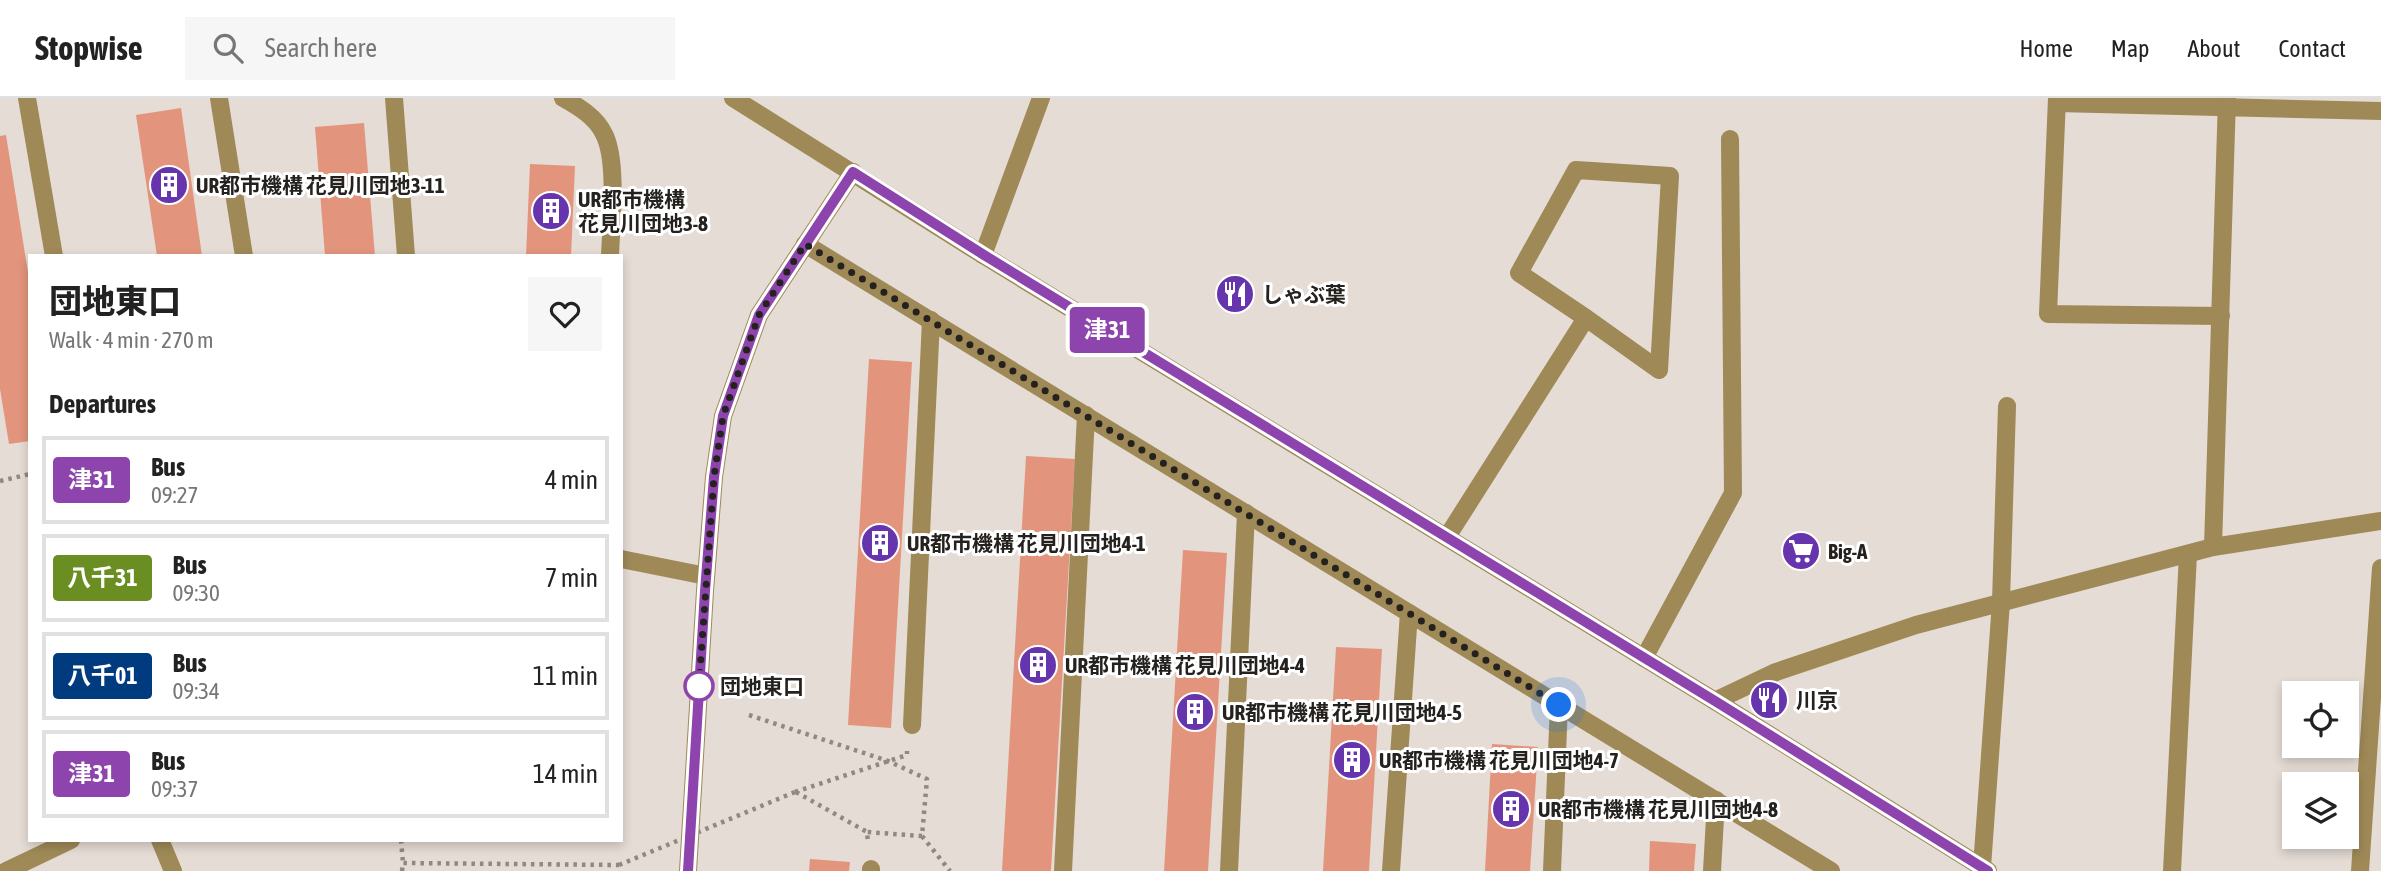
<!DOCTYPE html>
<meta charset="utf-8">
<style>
body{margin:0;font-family:"Asap Condensed","Noto Sans JP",sans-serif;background:#f6f6f6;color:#222;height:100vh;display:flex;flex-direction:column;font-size:26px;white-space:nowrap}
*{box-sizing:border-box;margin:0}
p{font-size:23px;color:#767676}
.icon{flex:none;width:38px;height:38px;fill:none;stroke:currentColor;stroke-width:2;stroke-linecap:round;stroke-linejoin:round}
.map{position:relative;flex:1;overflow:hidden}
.sheet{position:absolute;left:28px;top:156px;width:595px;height:588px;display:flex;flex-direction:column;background:#fff;border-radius:0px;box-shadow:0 4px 10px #0003}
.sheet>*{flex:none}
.badge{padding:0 14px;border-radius:5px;font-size:24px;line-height:46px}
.controls{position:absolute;left:2282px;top:583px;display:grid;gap:14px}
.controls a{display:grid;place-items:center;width:77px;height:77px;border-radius:0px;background:#fff;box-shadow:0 4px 10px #0003;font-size:35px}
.you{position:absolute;width:35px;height:35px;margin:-18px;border:5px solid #fff;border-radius:50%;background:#1a73e8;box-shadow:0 0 0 10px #1a73e833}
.map>.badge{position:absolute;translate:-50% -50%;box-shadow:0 0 0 4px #fff}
h2{padding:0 21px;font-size:26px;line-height:63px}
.round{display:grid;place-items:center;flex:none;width:74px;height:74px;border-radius:0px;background:#f6f6f6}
.overview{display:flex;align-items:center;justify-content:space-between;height:119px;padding:0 21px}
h1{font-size:33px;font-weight:800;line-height:52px}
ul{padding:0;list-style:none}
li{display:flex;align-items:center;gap:21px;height:88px;margin:0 14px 10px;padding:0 7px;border:4px solid #e0e0e0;border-radius:0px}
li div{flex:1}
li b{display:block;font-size:26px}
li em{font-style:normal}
li .badge{min-width:77px;font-weight:700;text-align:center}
header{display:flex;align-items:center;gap:42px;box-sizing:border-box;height:98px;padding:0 35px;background:#fff;border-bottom:2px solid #e0e0e0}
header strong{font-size:33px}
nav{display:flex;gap:38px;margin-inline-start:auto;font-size:24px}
.search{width:490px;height:63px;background:#f6f6f6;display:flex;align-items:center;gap:18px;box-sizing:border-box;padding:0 24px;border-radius:0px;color:#767676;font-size:26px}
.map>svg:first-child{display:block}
</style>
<header>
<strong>Stopwise</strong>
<div class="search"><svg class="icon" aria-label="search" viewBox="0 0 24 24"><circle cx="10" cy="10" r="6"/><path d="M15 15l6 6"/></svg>Search here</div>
<nav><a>Home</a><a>Map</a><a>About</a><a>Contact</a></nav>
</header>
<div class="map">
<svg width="2381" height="773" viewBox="0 0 2381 773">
<rect width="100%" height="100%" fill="#e5dcd5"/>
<!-- building -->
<g fill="#e3947d">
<path d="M 181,10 L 202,158 L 157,158 L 136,17 Z"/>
<path d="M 364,25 L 375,158 L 325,158 L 315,29 Z"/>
<path d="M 6,37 L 30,187 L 30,343 L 9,346 L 0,291 L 0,38 Z"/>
<path d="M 530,66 L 575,68 L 571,158 L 526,158 Z"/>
<path d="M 869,261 L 912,264 L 891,630 L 848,627 Z"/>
<path d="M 1026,358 L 1075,361 L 1051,773 L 1002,773 Z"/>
<path d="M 1183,452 L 1227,455 L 1208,773 L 1164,773 Z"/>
<path d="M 1336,549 L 1382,551 L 1369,773 L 1323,773 Z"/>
<path d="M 1492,646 L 1538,649 L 1530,773 L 1485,773 Z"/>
<path d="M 1650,743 L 1696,746 L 1694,773 L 1649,773 Z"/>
<path d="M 810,761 L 850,764 L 849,773 L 809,773 Z"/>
</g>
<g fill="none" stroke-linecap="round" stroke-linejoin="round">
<!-- path -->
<g stroke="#8f8883" stroke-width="4.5" stroke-dasharray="3.5 5" stroke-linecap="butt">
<path d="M 0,383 L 30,376"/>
<path d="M 749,617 L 888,663 L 927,681 L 922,738 L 867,734"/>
<path d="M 795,694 L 907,657 L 907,653"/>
<path d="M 796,694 L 867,734 L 868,745"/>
<path d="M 922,738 L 950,773"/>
<path d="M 401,742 L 403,765"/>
<path d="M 402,773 L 403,765 L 619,767"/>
</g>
<!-- minor -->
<g stroke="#9f8957" stroke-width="18">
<path d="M 27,0 L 54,158"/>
<path d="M 219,0 L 244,158"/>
<path d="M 394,0 L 406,158"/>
<path d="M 563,0 C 579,9 596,19 604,36 C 618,63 611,126 610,158"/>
<path d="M 733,0 L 983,157 L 1715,603 L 1988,773"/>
<path d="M 2057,0 L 2048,216 L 2221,218"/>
<path d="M 2057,5 L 2381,13"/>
<path d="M 805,146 L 1831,773"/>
<path d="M 983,157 L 1041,0"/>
<path d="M 1447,439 L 1586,220 L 1659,272 L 1670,78 L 1576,72 L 1519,175 L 1586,220"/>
<path d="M 2213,449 L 2227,0"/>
<path d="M 621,461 L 706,478"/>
<path d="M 1644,560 L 1733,395 L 1730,41"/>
<path d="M 1715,603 L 1776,574 L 1916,527 L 2213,449 L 2381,423"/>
<path d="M 912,627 L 931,222"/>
<path d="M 160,742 L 173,773"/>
<path d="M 1982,769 L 2001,504 L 2007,308"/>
<path d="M 6,773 L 71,742"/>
<path d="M 688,773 L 705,493 L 714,379 L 723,318 L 759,217 L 853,74"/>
<path d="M 871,773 L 871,771"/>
<path d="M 1063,773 L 1086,317"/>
<path d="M 1229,773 L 1246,415"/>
<path d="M 1391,773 L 1409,515"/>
<path d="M 1552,773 L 1559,607"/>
<path d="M 1712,773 L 1716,702"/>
<path d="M 2172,773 L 2188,456"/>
<path d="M 2360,773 L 2381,470"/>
</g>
<!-- path-bridge -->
<path stroke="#8f8883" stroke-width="4.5" stroke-dasharray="3.5 5" stroke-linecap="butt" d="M 619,767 L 795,694"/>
</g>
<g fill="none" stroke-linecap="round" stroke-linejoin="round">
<defs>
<path id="line" d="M 688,773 L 705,493 L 714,379 L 723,318 L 759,217 L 853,74 L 984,157 L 1715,603 L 1988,773"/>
</defs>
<!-- line casing -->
<use href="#line" stroke="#fff" stroke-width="16"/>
<!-- line -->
<use href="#line" stroke="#8e44ad" stroke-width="10"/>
<!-- walk -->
<path stroke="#24211e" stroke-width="7" stroke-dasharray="0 12.6" d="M 699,588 L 698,600 L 714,379 L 723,318 L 759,217 L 805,146 L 1559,607"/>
</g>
<!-- icons -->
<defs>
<symbol id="building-disc" viewBox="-11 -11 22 22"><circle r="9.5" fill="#6634ac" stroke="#fff"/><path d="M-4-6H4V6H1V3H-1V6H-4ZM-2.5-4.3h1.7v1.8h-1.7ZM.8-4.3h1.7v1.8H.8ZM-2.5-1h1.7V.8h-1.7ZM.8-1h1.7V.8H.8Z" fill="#fff"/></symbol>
<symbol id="restaurant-disc" viewBox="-11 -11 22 22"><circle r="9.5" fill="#6634ac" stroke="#fff"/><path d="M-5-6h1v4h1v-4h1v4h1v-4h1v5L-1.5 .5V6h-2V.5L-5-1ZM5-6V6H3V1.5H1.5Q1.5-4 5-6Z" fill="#fff"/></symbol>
<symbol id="supermarket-disc" viewBox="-11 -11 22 22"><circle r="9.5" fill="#6634ac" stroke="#fff"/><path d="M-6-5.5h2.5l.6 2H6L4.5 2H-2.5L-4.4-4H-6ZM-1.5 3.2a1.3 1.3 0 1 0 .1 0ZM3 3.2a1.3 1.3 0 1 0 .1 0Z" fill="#fff"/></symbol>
</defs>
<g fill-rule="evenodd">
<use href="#building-disc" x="147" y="65" width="44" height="44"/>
<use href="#building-disc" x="529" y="91" width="44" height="44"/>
<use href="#restaurant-disc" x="1213" y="174" width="44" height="44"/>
<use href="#building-disc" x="858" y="423" width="44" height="44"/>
<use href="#supermarket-disc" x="1779" y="431" width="44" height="44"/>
<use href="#building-disc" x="1016" y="545" width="44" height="44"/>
<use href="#restaurant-disc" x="1747" y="580" width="44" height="44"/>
<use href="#building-disc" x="1173" y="592" width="44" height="44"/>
<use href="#building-disc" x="1330" y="640" width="44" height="44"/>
<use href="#building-disc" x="1489" y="689" width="44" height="44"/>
</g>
<!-- markers -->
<circle fill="#fff" stroke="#8e44ad" stroke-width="3.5" cx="699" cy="588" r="14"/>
<g text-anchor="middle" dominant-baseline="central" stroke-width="6" stroke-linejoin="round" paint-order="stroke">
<!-- poi labels -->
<g font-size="21" font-weight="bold" fill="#24211e" stroke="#fff" text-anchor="start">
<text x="196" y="87">UR都市機構 花見川団地3-11</text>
<text x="578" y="101">UR都市機構<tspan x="578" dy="24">花見川団地3-8</tspan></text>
<text x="1262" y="196">しゃぶ葉</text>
<text x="907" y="445">UR都市機構 花見川団地4-1</text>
<text x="1828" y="453">Big-A</text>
<text x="1065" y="567">UR都市機構 花見川団地4-4</text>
<text x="1796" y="602">川京</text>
<text x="1222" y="614">UR都市機構 花見川団地4-5</text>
<text x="1379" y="662">UR都市機構 花見川団地4-7</text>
<text x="1538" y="711">UR都市機構 花見川団地4-8</text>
</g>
<!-- stop labels -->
<g font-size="21" font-weight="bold" fill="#24211e" stroke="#fff" text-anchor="start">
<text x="720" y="588">団地東口</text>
</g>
</g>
</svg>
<div class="controls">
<a><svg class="icon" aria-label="locate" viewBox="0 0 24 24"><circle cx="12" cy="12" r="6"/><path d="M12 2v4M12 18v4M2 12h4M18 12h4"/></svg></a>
<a><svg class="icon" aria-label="layers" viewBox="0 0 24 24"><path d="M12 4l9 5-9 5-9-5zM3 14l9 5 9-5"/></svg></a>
</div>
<div class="you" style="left:1559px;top:607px"></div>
<b class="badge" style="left:1107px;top:232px;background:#8e44ad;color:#fff">津31</b>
<section class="sheet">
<div class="overview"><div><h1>団地東口</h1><p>Walk · 4 min · 270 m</p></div><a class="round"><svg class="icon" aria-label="heart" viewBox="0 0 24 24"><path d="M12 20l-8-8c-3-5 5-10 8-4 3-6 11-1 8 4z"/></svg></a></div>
<h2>Departures</h2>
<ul>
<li><span class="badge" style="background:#8e44ad;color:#fff">津31</span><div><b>Bus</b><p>09:27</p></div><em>4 min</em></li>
<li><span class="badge" style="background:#6b8e23;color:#fff">八千31</span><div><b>Bus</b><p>09:30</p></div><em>7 min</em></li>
<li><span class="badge" style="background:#003b80;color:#fff">八千01</span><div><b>Bus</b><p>09:34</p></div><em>11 min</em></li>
<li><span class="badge" style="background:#8e44ad;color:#fff">津31</span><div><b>Bus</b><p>09:37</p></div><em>14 min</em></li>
</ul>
</section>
</div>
